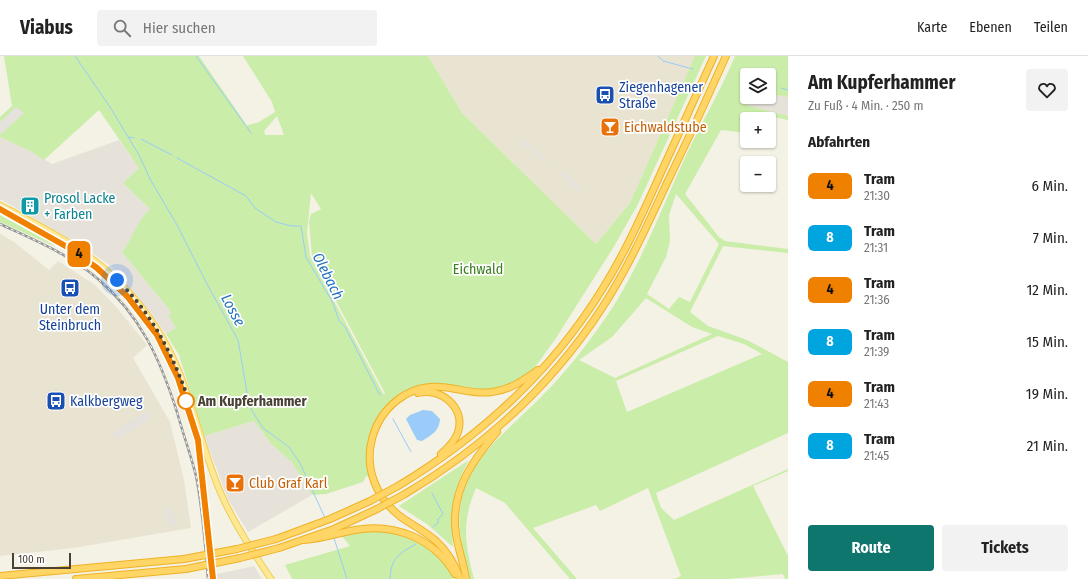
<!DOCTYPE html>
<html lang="de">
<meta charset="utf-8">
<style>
body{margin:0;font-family:"Fira Sans Condensed",sans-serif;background:#f2f2f2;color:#222;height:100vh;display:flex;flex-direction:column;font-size:15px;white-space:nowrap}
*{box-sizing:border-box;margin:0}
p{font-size:13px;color:#767676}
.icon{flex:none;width:22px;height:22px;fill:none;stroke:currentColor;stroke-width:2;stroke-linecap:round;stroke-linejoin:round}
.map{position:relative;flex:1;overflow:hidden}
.drawer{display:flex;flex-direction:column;background:#fff;width:300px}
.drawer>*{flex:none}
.badge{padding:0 8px;border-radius:6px;font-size:14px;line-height:26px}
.controls{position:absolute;left:740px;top:12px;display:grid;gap:8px}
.controls a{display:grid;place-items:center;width:36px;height:36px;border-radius:4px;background:#fff;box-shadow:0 1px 3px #0004;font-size:20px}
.scale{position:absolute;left:12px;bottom:10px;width:59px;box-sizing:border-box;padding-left:4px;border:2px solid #484134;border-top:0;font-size:11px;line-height:14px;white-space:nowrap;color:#484134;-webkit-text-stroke:3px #fff;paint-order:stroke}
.you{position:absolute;width:20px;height:20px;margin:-10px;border:3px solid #fff;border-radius:50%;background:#1a73e8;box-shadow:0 0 0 6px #1a73e833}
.map>.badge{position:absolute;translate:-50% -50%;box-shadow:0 0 0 2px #fff}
h2{padding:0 20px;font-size:15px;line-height:36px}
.round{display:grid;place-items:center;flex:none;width:42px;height:42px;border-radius:4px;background:#f2f2f2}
.head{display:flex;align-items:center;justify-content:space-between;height:68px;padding:0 20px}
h1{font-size:19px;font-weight:700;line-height:30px}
.cta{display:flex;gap:8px;margin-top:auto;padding:8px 20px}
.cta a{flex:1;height:46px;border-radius:4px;background:#0f766e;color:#fff;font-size:16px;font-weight:700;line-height:46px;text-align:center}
.cta a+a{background:#f2f2f2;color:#222}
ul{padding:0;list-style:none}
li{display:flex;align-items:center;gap:12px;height:52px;padding:0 20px}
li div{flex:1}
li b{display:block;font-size:15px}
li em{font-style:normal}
li .badge{min-width:44px;font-weight:700;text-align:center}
header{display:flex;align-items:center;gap:24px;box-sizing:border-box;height:56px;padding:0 20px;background:#fff;border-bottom:1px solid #e0e0e0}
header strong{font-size:19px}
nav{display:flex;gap:22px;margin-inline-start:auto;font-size:14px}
.search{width:280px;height:36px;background:#f2f2f2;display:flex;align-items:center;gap:10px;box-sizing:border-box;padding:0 14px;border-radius:4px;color:#767676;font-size:15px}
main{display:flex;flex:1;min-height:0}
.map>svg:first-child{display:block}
</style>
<header>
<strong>Viabus</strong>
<div class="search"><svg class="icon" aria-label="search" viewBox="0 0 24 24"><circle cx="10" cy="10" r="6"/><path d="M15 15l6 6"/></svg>Hier suchen</div>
<nav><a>Karte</a><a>Ebenen</a><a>Teilen</a></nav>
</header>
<main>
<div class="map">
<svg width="788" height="523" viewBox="0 0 788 523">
<rect width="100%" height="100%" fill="#f4f1e5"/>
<!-- residential -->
<g fill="#e9e3d2">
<path d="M 428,0 L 695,0 L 630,147 L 596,188 L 462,57 Z"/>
<path d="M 0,178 L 14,186 L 49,214 L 58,205 L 95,229 L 117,252 L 147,289 L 133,302 L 170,366 L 184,424 L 191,472 L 73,492 L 0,500 Z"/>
</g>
<!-- industrial -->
<g fill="#e6e2da">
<path d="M 746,35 L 747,41 L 769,41 L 769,38 L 788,41 L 788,60 L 746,49 Z"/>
<path d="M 0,81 L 32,96 L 52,108 L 119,84 L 139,112 L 123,127 L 150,153 L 144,159 L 129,187 L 122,196 L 172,257 L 168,259 L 176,272 L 166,278 L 151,257 L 111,210 L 77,187 L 0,143 Z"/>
<path d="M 254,365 L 271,388 L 292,406 L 312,439 L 248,476 L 228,443 L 204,380 Z"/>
<path d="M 254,510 L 262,523 L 217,523 L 217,518 Z"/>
</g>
<!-- green -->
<g fill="#caeda9" fill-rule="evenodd">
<path d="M 4,0 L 199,0 L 246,68 L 245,70 L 259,66 L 275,56 L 272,46 L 243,0 L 428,0 L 462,57 L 596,188 L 630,147 L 695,0 L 706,0 L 638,148 L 613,192 L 556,282 L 533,314 L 513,327 L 495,334 L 478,335 L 446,329 L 397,342 L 372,379 L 371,421 L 366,420 L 363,426 L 326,438 L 312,439 L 292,406 L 271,388 L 254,365 L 204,380 L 179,299 L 166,278 L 176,272 L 168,259 L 172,257 L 122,196 C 133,183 137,164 150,153 L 123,127 L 139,112 L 99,54 L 44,104 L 32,96 L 0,81 L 0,61 L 12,50 ZM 277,60 L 284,79 L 265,79 L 264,75 ZM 311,137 L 321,153 L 311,158 L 309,166 L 312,200 L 385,337 L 384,339 L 310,200 L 307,177 Z"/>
<path d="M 735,0 L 788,0 L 788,41 L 769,38 L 769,19 L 747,19 L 746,49 L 788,60 L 788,64 L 765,59 L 763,63 L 747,63 L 747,77 L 721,74 L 685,138 L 719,181 L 725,185 L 788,193 L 788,197 L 723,190 L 690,256 L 708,270 L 747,284 L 788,306 L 788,377 L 656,437 L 661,452 L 674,464 L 788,413 L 788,415 L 753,430 L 788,500 L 788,523 L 785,523 L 783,518 L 729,523 L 674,523 L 681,520 L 648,432 L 600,455 L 596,449 L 533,472 L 577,523 L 570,523 L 505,447 L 476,432 C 461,467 465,488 474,523 L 469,523 C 462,492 454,461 465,430 C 477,396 517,366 542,340 C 564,318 584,293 602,267 C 640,214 661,152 689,93 C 704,62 722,32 735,0 ZM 676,138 L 719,188 L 690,246 L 679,241 L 669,253 L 647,238 L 666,201 L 670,185 L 669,159 ZM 646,242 L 692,271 L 712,278 L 615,322 L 579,304 L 612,281 ZM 718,280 L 744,288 L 762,298 L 627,356 L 616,325 Z"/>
<path d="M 0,159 L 53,188 L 54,190 L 0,166 Z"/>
<path d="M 469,404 C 453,432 450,459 453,491 L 427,468 L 399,450 Z"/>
<path d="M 379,474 C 408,481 441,492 454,523 L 292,523 L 285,509 L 350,490 L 342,480 Z"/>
</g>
<!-- parking -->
<g fill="#e5e2de">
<path d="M 16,51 L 24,57 L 0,79 L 0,66 Z"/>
<path d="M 521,82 L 547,104 L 547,107 L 521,86 Z"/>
<path d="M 560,114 L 580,131 L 579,135 L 560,118 Z"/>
<path d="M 145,356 L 150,363 L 115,383 L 112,377 Z"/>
<path d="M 171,452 L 176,468 L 169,470 L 165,454 Z"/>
</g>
<!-- water -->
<path fill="#9bcbf8" d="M 423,354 L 432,355 L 440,363 C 439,375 432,379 422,385 L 417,384 L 406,363 L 410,359 Z"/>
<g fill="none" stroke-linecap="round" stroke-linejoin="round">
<!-- stream -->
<g stroke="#9bcbf8" stroke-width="1">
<path d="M 75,0 L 110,51 L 139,99 L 150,123 L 177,169 L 208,230 L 238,284 L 248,342 L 252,355 L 263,372 L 289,391 L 300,407 L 325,462"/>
<path d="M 196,0 L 251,77"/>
<path d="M 658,0 L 663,5 L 693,13"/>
<path d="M 781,32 L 788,34"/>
<path d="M 129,81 L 134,82"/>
<path d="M 141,83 L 172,99"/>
<path d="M 177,102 L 246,140 L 255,152 L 276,166 L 291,170 L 301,170 L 306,201 L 333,247 L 339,265 L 345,271 L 380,339"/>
<path d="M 393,363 L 411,396"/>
<path d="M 432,437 L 443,458 L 438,463 L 438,467 L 433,471"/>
<path d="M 334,482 L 347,523"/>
<path d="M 390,523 C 391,502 398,498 416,488"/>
</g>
<defs>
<path id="primary" d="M 0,149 C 44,172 89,194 123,230 C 144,252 161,276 173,302 C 194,346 202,395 222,440 C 235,469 253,496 271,523"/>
<g id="motorway">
<path d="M 418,337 C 441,331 466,352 458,376 C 455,385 448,392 441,398"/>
<path d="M 398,430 C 481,380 552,315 603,232 C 625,197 642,159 659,121 C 677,81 696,40 714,0"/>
<path d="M 405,438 C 482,392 550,331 600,255 C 626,216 646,172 666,129 C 687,86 707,43 726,0"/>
<path d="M 276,483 L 330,463 L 370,445"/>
<path d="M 304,484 C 322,483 338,477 355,474 C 394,467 434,482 455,518"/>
<path d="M 279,492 L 334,473 L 377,453"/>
<path d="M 0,520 L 184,503"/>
<path d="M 76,523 L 186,513"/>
<path d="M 460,523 C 455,508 447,495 436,485 C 425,475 412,469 401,461 C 377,443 364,413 372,383 C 380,352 408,328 441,331 C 458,332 475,339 492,336 C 510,334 524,324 538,314"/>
<path d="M 466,523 C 464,508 458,493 456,478 C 450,437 471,406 497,376"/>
</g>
</defs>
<!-- primary casing -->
<use href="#primary" stroke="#f0cd57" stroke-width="7"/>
<!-- motorway casing -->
<use href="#motorway" stroke="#eeb226" stroke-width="8"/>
<!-- primary -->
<use href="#primary" stroke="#ffe893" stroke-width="5"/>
<!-- motorway -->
<use href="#motorway" stroke="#ffd665" stroke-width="6"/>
<!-- tram -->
<path stroke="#969696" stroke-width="1" d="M 0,153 L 61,187 L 97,211 L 127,240 L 160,285 L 178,322 L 198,384 L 213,523"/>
<defs>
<path id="rail" d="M 0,168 C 34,184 69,198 98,223 C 141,260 160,303 177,356 C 183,378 191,399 196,420 C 203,454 205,489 208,523"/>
</defs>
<!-- rail casing -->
<use href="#rail" stroke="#969696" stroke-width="2.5"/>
<!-- rail -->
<use href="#rail" stroke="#fff" stroke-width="1" stroke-dasharray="3" stroke-linecap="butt"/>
<defs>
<g id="motorway-bridge">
<path d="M 370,445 L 398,430"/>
<path d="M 377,453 L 405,438"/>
<path d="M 184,503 L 237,493 L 276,483"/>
<path d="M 186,513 L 240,502 L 279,492"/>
</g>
</defs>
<!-- motorway-bridge casing -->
<use href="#motorway-bridge" stroke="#eeb226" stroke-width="8" stroke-linecap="butt"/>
<!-- motorway-bridge -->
<use href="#motorway-bridge" stroke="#ffd665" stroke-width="6"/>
</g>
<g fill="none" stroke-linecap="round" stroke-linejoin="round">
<defs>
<path id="line" d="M 0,153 L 69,192 L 97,212 L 127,240 L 157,279 L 178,322 L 198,384 L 213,523"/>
</defs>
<!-- line casing -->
<use href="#line" stroke="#fff" stroke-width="9"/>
<!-- line -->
<use href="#line" stroke="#f08100" stroke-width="6"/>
<!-- walk -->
<path stroke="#484134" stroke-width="4" stroke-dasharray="0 7.2" d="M 117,224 C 153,258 174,301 190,348 L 186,345"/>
</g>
<!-- icons -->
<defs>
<symbol id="bus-square" viewBox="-11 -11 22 22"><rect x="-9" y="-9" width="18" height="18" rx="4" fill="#1a4fb4" stroke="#fff"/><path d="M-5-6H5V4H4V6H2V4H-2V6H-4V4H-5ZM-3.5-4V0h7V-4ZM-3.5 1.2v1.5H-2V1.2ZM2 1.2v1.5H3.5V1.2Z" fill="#fff"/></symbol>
<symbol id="bar-square" viewBox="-11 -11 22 22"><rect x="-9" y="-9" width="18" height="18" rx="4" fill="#e8710a" stroke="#fff"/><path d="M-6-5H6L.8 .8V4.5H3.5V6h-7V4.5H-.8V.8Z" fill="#fff"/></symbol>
<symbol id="building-square" viewBox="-11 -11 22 22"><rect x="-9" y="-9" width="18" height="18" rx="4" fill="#0f9aa8" stroke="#fff"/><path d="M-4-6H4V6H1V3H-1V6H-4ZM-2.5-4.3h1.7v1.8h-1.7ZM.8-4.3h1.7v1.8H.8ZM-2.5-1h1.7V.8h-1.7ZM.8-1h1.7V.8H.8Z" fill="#fff"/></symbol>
</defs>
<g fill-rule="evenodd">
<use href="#bus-square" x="594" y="28" width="22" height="22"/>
<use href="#bar-square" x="599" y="60" width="22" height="22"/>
<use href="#building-square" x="19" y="139" width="22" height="22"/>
<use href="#bus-square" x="59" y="221" width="22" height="22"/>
<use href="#bus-square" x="45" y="334" width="22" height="22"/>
<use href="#bar-square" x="224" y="416" width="22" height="22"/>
</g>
<!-- markers -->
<circle fill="#fff" stroke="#f08100" stroke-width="2" cx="186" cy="345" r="8"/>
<g text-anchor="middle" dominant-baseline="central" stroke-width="3.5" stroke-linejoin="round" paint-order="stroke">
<!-- transit labels -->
<g font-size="14" fill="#164399" stroke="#fff" text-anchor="start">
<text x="619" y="31">Ziegenhagener<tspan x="619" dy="16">Straße</tspan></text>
<text x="70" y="253" text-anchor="middle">Unter dem<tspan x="70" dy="16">Steinbruch</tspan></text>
<text x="70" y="345">Kalkbergweg</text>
</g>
<!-- food labels -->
<g font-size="14" fill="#c56008" stroke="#fff" text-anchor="start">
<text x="624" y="71">Eichwaldstube</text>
<text x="249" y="427">Club Graf Karl</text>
</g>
<!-- culture labels -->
<g font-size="14" fill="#0d838f" stroke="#fff" text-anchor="start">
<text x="44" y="142">Prosol Lacke<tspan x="44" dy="16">+ Farben</tspan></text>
</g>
<!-- park labels -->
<g font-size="14" fill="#3e8021" stroke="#fff">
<text x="478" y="213">Eichwald</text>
</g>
<!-- stop labels -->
<g font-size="14" font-weight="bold" fill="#484134" stroke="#fff" text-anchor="start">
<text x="198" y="345">Am Kupferhammer</text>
</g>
<!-- water labels -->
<g font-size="15" font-style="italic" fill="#2272bf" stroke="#fff">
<text transform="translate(328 220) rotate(63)">Olebach</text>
<text transform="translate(233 254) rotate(62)">Losse</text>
</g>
</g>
</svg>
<div class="controls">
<a><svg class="icon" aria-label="layers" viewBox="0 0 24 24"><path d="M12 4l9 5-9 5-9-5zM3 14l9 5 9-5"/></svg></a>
<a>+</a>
<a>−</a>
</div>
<div class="scale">100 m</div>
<div class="you" style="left:117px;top:224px"></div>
<b class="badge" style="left:79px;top:198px;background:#f08100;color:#111">4</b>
</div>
<section class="drawer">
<div class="head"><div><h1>Am Kupferhammer</h1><p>Zu Fuß · 4 Min. · 250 m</p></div><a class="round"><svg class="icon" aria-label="heart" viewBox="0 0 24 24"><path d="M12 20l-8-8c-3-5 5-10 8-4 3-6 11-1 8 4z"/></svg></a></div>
<h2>Abfahrten</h2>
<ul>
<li><span class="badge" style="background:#f08100;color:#111">4</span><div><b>Tram</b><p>21:30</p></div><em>6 Min.</em></li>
<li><span class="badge" style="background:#00a5df;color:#fff">8</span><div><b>Tram</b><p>21:31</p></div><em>7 Min.</em></li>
<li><span class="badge" style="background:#f08100;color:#111">4</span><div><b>Tram</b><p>21:36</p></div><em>12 Min.</em></li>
<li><span class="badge" style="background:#00a5df;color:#fff">8</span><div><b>Tram</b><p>21:39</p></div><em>15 Min.</em></li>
<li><span class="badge" style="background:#f08100;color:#111">4</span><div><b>Tram</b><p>21:43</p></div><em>19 Min.</em></li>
<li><span class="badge" style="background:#00a5df;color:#fff">8</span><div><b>Tram</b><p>21:45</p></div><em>21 Min.</em></li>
</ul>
<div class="cta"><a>Route</a><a>Tickets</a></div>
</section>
</main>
